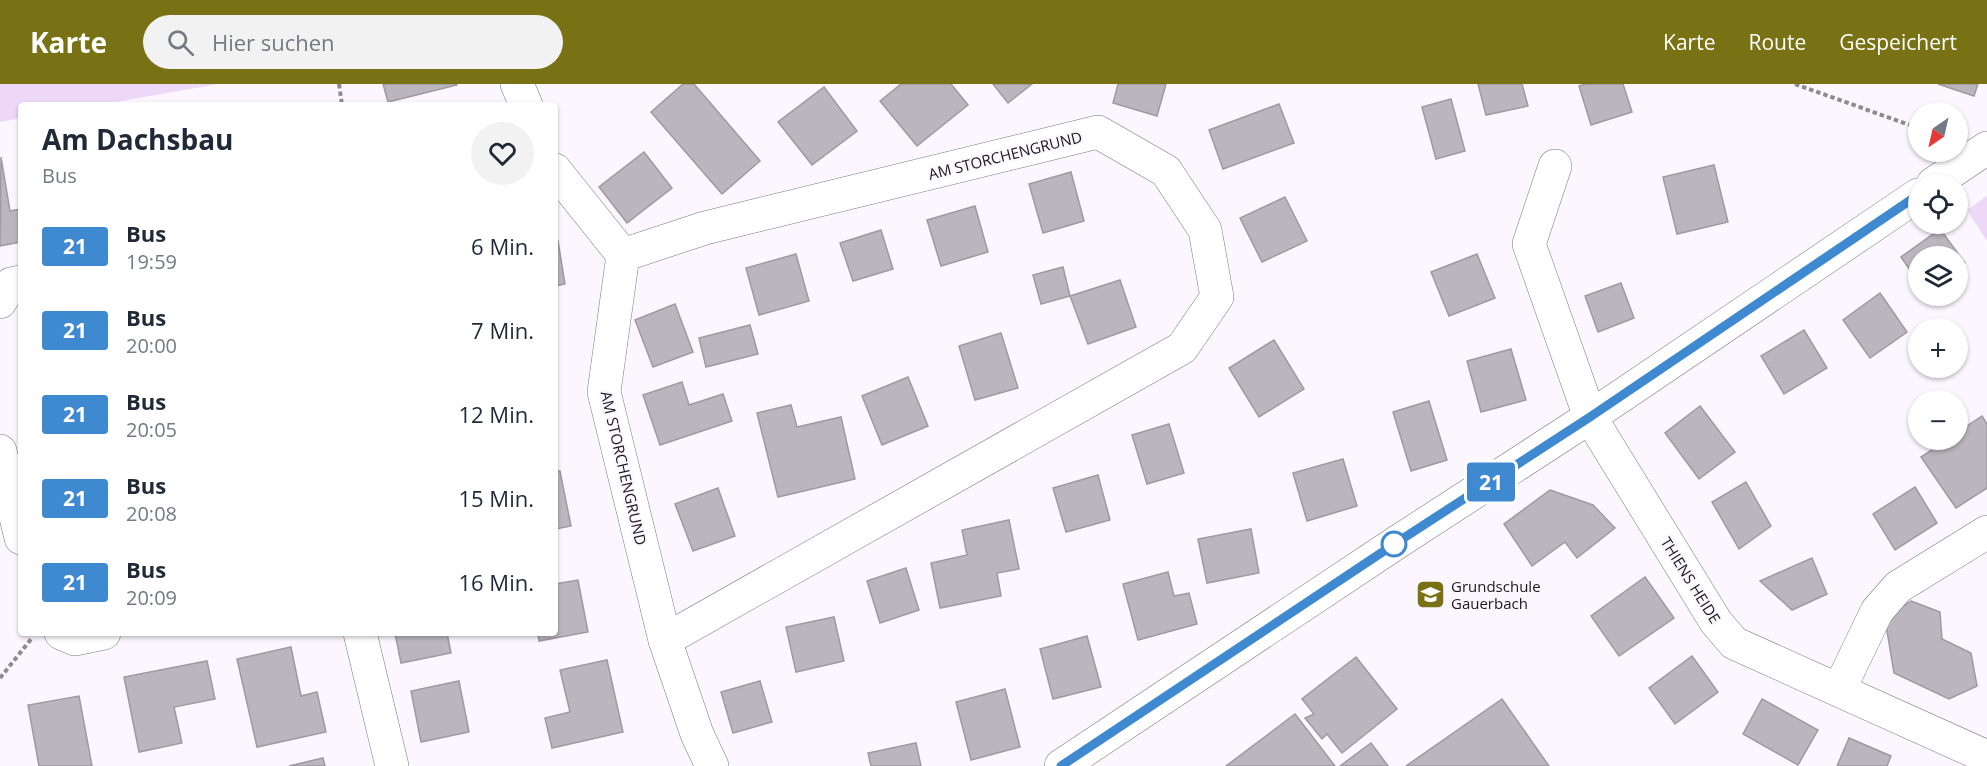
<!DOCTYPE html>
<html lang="de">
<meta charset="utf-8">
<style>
body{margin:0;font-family:"Open Sans",sans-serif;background:#f2f2f3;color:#1f2937;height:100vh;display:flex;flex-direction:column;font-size:22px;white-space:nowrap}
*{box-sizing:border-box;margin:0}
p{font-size:20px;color:#747a83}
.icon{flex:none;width:33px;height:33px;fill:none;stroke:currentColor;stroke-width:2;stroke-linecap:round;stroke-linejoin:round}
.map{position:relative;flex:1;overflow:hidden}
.drawer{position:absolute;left:18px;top:18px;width:540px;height:534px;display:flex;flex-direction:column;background:#fff;border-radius:6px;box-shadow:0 2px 4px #0004}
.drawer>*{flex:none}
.badge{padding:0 12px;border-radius:4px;font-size:21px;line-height:39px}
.needle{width:39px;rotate:214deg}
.controls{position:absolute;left:1908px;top:18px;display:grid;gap:12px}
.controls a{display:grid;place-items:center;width:60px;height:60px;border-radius:50%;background:#fff;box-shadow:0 2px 4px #0004;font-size:30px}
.map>.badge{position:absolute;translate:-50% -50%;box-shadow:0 0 0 3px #fff}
.round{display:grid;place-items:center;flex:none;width:63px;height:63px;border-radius:32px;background:#f2f2f3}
.overview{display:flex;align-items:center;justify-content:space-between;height:102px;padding:0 24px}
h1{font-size:28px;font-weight:700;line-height:45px}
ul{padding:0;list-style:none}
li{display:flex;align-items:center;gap:18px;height:84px;padding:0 24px}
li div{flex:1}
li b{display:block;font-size:22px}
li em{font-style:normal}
li .badge{min-width:66px;font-weight:700;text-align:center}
header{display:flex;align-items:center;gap:36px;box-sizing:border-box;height:84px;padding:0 30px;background:#787214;color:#fff}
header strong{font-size:28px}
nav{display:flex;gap:33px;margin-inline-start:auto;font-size:21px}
.search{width:420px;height:54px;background:#f2f2f3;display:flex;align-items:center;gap:15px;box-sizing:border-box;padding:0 21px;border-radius:33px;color:#747a83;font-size:22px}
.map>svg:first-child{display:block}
</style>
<header>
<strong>Karte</strong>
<div class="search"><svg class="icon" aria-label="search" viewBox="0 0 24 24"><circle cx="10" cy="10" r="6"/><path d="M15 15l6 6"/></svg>Hier suchen</div>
<nav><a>Karte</a><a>Route</a><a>Gespeichert</a></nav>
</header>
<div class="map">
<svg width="1987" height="682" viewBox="0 0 1987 682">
<rect width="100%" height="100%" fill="#fcf6ff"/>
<!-- green -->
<g fill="#eed8f8">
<path d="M 0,0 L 219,0 L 98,21 L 21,21 L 21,34 L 0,38 Z"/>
<path d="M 1987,112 L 1987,157 L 1967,126 Z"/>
</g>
<!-- building -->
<g fill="#bbb5bd" stroke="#9f9aa2" stroke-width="1.5">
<path d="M 383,0 L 457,0 L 457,1 L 388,18 Z"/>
<path d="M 683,0 L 694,0 L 760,77 L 722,110 L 651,28 Z"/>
<path d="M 901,0 L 951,0 L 968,21 L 917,62 L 880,17 Z"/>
<path d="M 993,0 L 1032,0 L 1008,19 Z"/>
<path d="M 1118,0 L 1166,0 L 1157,32 L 1113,19 Z"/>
<path d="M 1478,0 L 1522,0 L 1528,22 L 1486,31 Z"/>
<path d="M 1585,0 L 1623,0 L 1632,28 L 1591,41 L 1579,2 Z"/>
<path d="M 1938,0 L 1978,0 L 1974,12 Z"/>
<path d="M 824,3 L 857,47 L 812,81 L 778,38 Z"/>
<path d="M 1451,15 L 1465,67 L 1436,75 L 1422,23 Z"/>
<path d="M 1279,20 L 1294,59 L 1223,85 L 1209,46 Z"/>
<path d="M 644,68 L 672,104 L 627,139 L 599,103 Z"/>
<path d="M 1,73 L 10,127 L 21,125 L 21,158 L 0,162 Z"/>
<path d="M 1714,81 L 1728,138 L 1677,150 L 1663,93 Z"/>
<path d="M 1071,88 L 1084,137 L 1043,149 L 1029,100 Z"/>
<path d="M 1285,113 L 1307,157 L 1262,178 L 1240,134 Z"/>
<path d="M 975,122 L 988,168 L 941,182 L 927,136 Z"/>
<path d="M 1940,145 L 1965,179 L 1958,185 L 1958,172 L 1918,172 L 1918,198 L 1901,173 Z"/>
<path d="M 881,146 L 893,185 L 853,197 L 840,159 Z"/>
<path d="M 558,157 L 565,200 L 555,202 L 555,158 Z"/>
<path d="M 796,170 L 809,217 L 759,231 L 746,184 Z"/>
<path d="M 1477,170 L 1495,214 L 1449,232 L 1431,188 Z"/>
<path d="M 1063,183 L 1070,212 L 1041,220 L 1033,191 Z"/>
<path d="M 1120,196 L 1136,243 L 1088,260 L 1070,212 Z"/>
<path d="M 1621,199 L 1634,234 L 1598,248 L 1585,212 Z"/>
<path d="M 1880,209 L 1907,248 L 1870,274 L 1843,236 Z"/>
<path d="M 675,220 L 693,268 L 653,283 L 635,236 Z"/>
<path d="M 750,241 L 758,270 L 706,283 L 699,254 Z"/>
<path d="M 1804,246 L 1827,284 L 1784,310 L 1761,272 Z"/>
<path d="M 1001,249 L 1018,304 L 975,316 L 959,262 Z"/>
<path d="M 1274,256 L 1304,305 L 1259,333 L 1229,284 Z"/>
<path d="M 1511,265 L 1526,316 L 1481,328 L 1467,277 Z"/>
<path d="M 908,293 L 928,342 L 882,361 L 862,312 Z"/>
<path d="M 682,298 L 689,321 L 723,310 L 732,337 L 660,361 L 643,311 Z"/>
<path d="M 1429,317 L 1447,376 L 1411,387 L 1393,328 Z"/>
<path d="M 791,321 L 797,343 L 841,333 L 855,395 L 778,413 L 757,329 Z"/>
<path d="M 1700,322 L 1735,368 L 1699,395 L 1665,349 Z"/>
<path d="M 1982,332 L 1987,340 L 1987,404 L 1956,424 L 1921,373 L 1947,356 L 1958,356 L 1958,348 Z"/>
<path d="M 1169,340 L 1184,389 L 1147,400 L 1132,351 Z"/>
<path d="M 1343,375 L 1357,422 L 1307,437 L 1293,389 Z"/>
<path d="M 555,387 L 560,387 L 571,442 L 555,445 Z"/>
<path d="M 1098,391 L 1110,436 L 1066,448 L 1053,404 Z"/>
<path d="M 1746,398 L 1771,442 L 1739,465 L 1712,418 Z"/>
<path d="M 1915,403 L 1937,439 L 1895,466 L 1873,430 Z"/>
<path d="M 718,404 L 735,452 L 693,467 L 675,420 Z"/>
<path d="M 1550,406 L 1593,421 L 1615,444 L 1577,474 L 1565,458 L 1532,482 L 1504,440 Z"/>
<path d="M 1009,436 L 1019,485 L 997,489 L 1001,512 L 940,524 L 931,479 L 967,471 L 962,446 Z"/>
<path d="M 1251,445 L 1259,489 L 1207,499 L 1198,455 Z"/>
<path d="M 1812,474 L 1827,510 L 1792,526 L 1760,497 Z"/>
<path d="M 906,484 L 919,526 L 880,539 L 867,497 Z"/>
<path d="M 1168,488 L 1174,512 L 1189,509 L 1197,540 L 1138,556 L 1123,500 Z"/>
<path d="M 1645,493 L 1674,534 L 1619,572 L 1591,532 Z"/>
<path d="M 578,496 L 588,548 L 539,557 L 538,549 L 555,549 L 555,500 Z"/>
<path d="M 1911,517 L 1940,528 L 1942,555 L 1971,569 L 1977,602 L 1949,615 L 1894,589 L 1885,535 Z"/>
<path d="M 834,533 L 844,577 L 796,588 L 786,543 Z"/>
<path d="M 395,549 L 447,549 L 451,569 L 401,579 Z"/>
<path d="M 1087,552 L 1101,603 L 1053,615 L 1040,565 Z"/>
<path d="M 291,563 L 301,612 L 317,608 L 326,648 L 257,663 L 237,575 Z"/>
<path d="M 1692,572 L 1718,608 L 1675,640 L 1649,604 Z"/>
<path d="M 1356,573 L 1397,625 L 1342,669 L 1327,650 L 1322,655 L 1305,634 L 1314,630 L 1302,615 Z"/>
<path d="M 607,576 L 623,648 L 552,664 L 545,634 L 570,628 L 560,586 Z"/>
<path d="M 207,577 L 215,615 L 174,623 L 182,659 L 139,668 L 124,593 Z"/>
<path d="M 459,597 L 469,648 L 421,658 L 411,607 Z"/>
<path d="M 760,597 L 772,638 L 733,649 L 721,608 Z"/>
<path d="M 1005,605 L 1020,663 L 971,676 L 956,618 Z"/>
<path d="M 79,612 L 92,682 L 39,682 L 28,621 Z"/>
<path d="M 1502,615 L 1549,682 L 1406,682 Z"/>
<path d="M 1762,615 L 1818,646 L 1798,681 L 1743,650 Z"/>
<path d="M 1295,630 L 1335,682 L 1226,682 Z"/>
<path d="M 1849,654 L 1891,672 L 1887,682 L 1837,682 Z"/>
<path d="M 916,659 L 921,682 L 871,682 L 868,669 Z"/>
<path d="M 1371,659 L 1388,682 L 1340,682 Z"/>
<path d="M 323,674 L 325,682 L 289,682 Z"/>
</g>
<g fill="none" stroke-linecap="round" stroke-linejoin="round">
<defs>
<g id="street">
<path d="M 517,0 L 526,21"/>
<path d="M 1555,82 L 1529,160 L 1590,333 L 1716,538 L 1734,559 L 1987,673"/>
<path d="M 555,86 L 623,171"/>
<path d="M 1933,100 L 1987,64"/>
<path d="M 623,171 L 705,144 L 1098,48 L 1166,87 L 1205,146 L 1217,213 L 1182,264 L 665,556"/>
<path d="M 623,171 L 604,308 L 665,556 L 697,650 L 712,682"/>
<path d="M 0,218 L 11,200 L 21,198"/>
<path d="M 0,367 L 21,454"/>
<path d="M 61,549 L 75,555 L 104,549"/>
<path d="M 360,549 L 392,682"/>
<path d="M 1839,606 L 1877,527 L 1898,503 L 1987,448"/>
<path d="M 1061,682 L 1396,459 L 1590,333 L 1918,111"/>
</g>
</defs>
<!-- street casing -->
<use href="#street" stroke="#7d787f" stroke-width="34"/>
<!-- path -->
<g stroke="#8e8a90" stroke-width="4" stroke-dasharray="4.5 3" stroke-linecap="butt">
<path d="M 339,0 L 342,21"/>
<path d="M 1795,0 L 1918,44"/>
<path d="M 0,594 L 32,554"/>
</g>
<!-- street -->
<use href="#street" stroke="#fff" stroke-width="33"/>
</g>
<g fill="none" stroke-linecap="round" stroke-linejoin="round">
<defs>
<path id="line" d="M 1061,682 L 1396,459 L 1590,333 L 1918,111"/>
</defs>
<!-- line casing -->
<use href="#line" stroke="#fff" stroke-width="14"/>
<!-- line -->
<use href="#line" stroke="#3f89d0" stroke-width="9"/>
</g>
<!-- icons -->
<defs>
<symbol id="school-square" viewBox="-11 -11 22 22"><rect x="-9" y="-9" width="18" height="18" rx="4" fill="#787214" stroke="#fcf6ff"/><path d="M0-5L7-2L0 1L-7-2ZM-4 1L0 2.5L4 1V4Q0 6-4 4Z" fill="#fff"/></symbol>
</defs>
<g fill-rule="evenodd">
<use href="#school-square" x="1414" y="494" width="33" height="33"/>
</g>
<!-- markers -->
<circle fill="#fff" stroke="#3f89d0" stroke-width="3" cx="1394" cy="460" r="12"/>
<g text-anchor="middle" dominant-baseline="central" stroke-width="4.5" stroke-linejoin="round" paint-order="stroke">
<!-- street labels -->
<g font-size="15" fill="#1a181b" stroke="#fcf6ff">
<text transform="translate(1005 71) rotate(-14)">AM STORCHENGRUND</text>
<text transform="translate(624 384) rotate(77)">AM STORCHENGRUND</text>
<text transform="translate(1691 496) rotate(58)">THIENS HEIDE</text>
</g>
<!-- poi labels -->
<g font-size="15" fill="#1a181b" stroke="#fcf6ff" text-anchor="start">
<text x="1451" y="502">Grundschule<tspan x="1451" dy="17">Gauerbach</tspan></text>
</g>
</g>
</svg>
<div class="controls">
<a><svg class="needle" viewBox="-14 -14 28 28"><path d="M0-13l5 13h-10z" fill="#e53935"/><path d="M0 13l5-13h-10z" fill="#747a83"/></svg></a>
<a><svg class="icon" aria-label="locate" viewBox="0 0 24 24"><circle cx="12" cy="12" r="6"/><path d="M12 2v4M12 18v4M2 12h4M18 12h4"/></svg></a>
<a><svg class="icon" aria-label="layers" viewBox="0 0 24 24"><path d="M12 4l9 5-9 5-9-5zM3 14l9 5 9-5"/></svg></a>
<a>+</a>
<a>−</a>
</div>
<b class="badge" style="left:1491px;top:398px;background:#3f89d0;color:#fff">21</b>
<section class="drawer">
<div class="overview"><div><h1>Am Dachsbau</h1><p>Bus</p></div><a class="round"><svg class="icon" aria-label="heart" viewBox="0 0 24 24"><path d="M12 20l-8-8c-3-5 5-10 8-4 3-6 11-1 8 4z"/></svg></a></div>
<ul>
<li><span class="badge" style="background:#3f89d0;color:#fff">21</span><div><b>Bus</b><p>19:59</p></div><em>6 Min.</em></li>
<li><span class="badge" style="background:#3f89d0;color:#fff">21</span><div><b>Bus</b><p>20:00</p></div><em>7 Min.</em></li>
<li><span class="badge" style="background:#3f89d0;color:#fff">21</span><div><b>Bus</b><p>20:05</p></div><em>12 Min.</em></li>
<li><span class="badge" style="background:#3f89d0;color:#fff">21</span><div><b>Bus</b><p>20:08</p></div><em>15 Min.</em></li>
<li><span class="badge" style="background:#3f89d0;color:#fff">21</span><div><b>Bus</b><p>20:09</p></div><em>16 Min.</em></li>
</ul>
</section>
</div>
